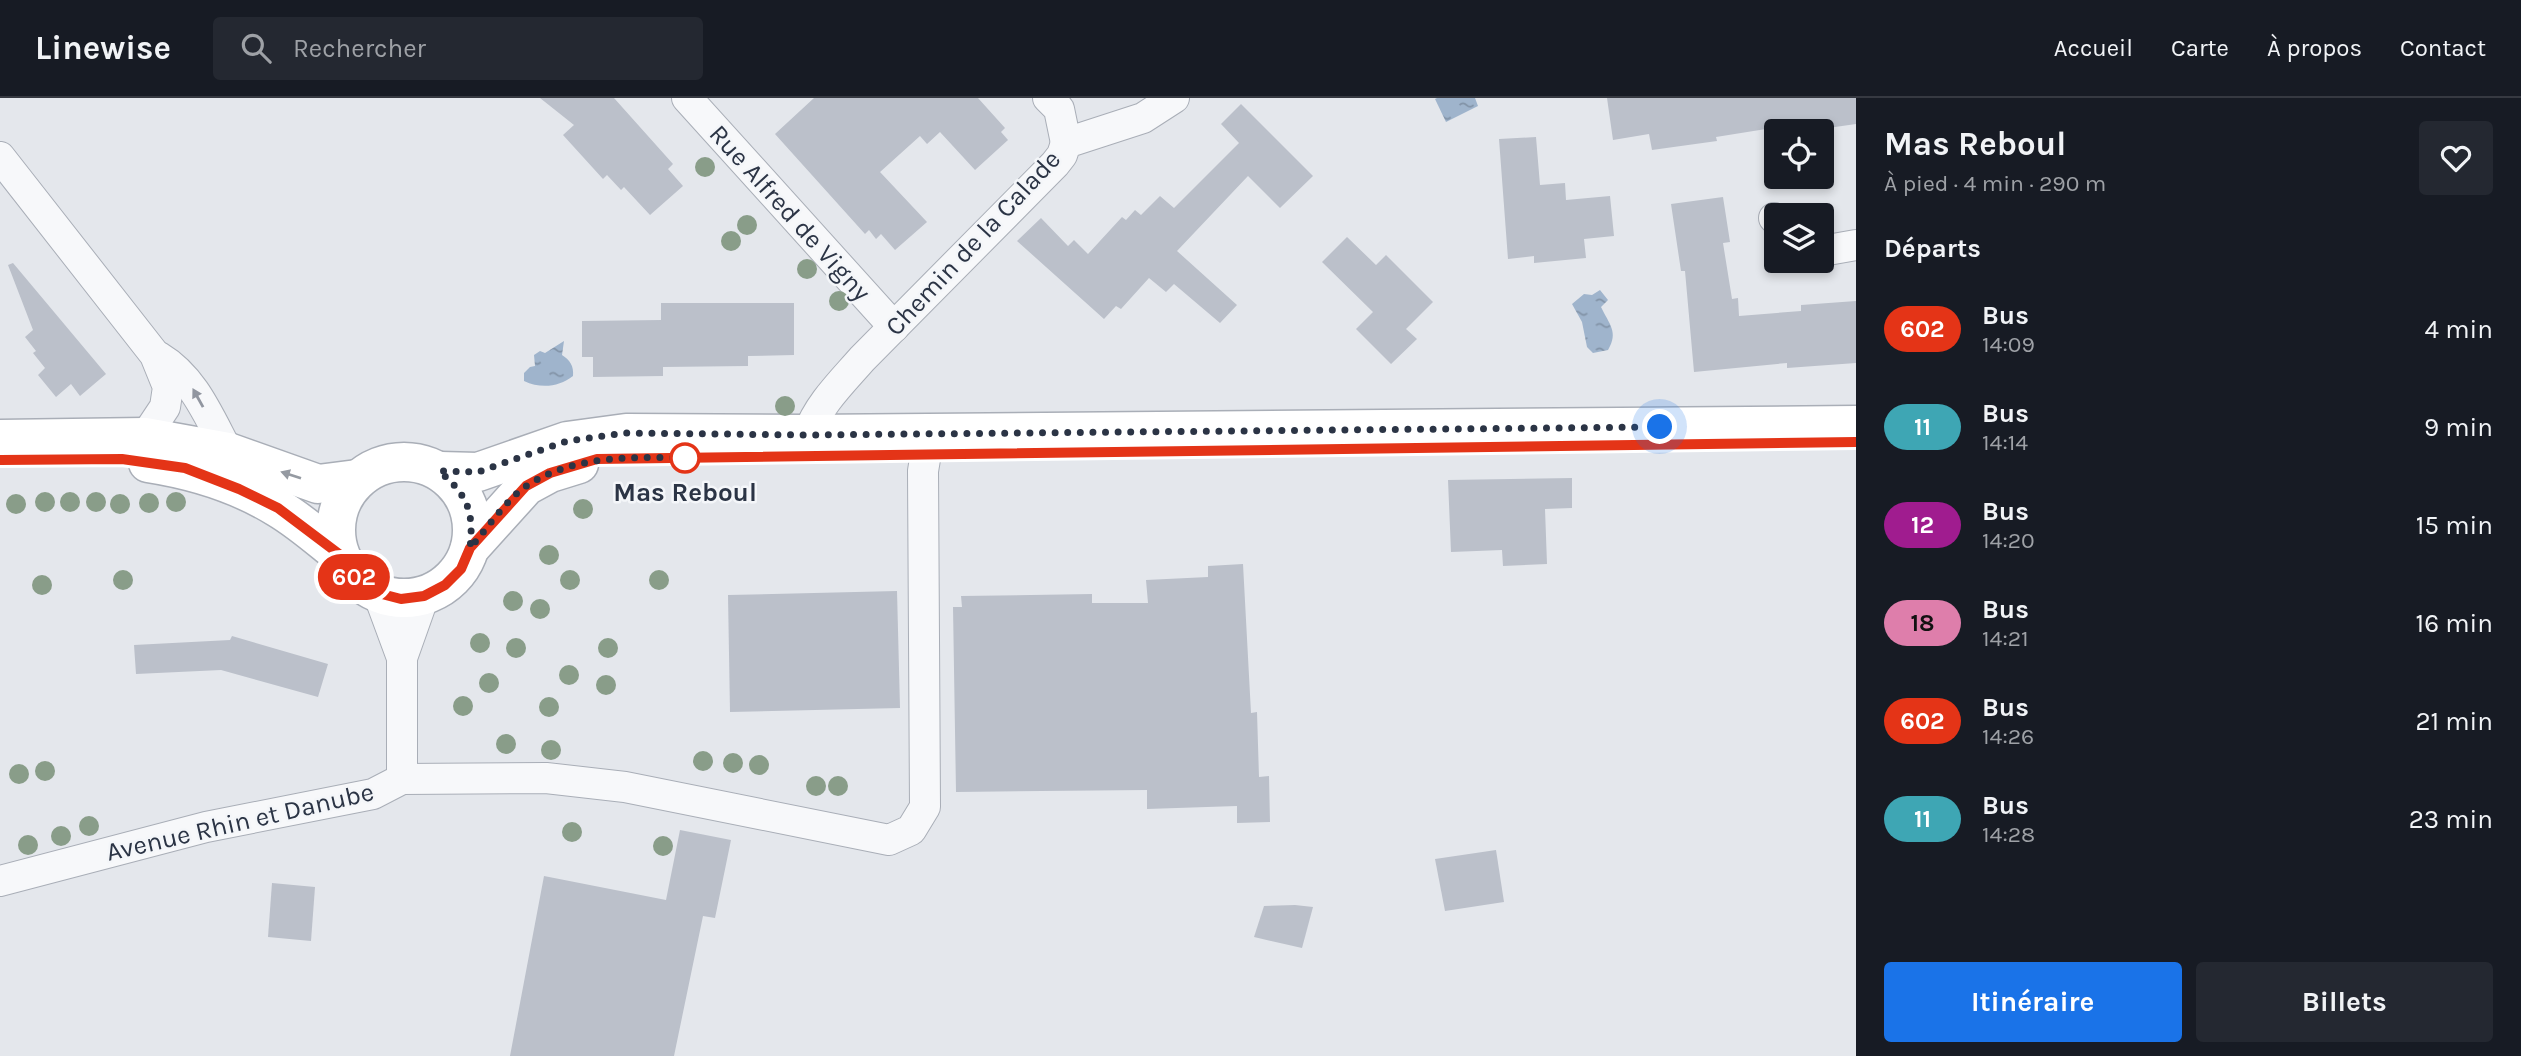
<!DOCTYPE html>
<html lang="fr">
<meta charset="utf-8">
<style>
body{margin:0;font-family:Karla,sans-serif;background:#242831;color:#f1f3f6;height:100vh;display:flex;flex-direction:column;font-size:26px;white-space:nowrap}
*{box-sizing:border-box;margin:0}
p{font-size:23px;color:#9ea1a6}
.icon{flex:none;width:38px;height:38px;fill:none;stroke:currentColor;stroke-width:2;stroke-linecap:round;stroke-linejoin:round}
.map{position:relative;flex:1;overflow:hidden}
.panel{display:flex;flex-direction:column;background:#171b24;width:665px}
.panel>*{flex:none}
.badge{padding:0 14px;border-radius:23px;font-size:24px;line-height:46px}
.controls{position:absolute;left:1764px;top:21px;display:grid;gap:14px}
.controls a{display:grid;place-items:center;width:70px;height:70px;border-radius:7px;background:#171b24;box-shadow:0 4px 10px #0003;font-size:35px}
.you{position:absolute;width:35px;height:35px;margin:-18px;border:5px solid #fff;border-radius:50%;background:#1a73e8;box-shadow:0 0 0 10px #1a73e833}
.map>.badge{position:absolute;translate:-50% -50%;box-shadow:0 0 0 4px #fff}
h2{padding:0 28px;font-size:26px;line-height:63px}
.round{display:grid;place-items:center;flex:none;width:74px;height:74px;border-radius:7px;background:#242831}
.headline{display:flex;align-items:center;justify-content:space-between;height:119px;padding:0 28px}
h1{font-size:33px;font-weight:700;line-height:52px}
.cta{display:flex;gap:14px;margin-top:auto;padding:14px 28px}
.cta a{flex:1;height:80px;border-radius:7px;background:#1a73e8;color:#fff;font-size:28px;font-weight:700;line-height:80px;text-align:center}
.cta a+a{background:#242831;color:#f1f3f6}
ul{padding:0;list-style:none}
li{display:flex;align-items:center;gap:21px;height:98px;padding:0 28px}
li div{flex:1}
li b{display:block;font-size:26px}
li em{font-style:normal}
li .badge{min-width:77px;font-weight:700;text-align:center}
header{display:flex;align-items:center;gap:42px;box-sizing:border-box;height:98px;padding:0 35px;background:#171b24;border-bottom:2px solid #363941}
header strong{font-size:33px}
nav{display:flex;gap:38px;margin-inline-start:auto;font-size:24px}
.search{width:490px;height:63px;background:#242831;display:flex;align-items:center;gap:18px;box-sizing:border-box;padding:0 24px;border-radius:7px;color:#9ea1a6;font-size:26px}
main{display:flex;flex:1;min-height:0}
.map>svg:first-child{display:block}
</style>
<header>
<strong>Linewise</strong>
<div class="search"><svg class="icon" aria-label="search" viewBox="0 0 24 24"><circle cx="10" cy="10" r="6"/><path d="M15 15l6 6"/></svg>Rechercher</div>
<nav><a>Accueil</a><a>Carte</a><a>À propos</a><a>Contact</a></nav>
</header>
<main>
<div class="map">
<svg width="1856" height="958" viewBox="0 0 1856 958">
<defs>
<pattern id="water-ripples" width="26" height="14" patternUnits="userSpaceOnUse" patternTransform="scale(1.75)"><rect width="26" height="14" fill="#9fb4cc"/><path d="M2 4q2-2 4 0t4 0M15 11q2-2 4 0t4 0" fill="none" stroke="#8293a7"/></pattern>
</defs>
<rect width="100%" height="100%" fill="#e4e7ec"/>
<!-- water -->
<g fill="url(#water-ripples)">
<path d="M 1437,0 L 1475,0 L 1478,8 L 1446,24 L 1435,1 Z"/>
<path d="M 1600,192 L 1608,202 L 1601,209 C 1609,226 1619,234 1608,252 L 1593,255 L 1587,249 L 1582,224 L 1572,206 L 1584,196 L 1592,197 Z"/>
<path d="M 564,243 L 562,257 C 570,262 574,268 573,278 C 559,289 541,291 524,283 L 524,275 L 530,269 L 535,268 L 534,257 L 540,253 L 545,255 Z"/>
</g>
<!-- building -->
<g fill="#bbc0ca">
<path d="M 540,0 L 614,0 L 673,66 L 668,71 L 683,88 L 650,117 L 624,89 L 621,92 L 607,77 L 603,81 L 563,37 L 574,27 Z"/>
<path d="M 814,0 L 978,0 L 1005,30 L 1001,34 L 1008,42 L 975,72 L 940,34 L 927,46 L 920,38 L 880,74 L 927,124 L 895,152 L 881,136 L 876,141 L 869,132 L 865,136 L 775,36 Z"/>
<path d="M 1607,0 L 1856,0 L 1856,26 L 1807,33 L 1791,27 L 1716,39 L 1717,43 L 1652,52 L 1649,36 L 1613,42 Z"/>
<path d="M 1241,6 L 1313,78 L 1280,110 L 1248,78 L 1177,153 L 1237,207 L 1220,225 L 1174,186 L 1166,194 L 1149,180 L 1121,211 L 1116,208 L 1104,221 L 1017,143 L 1041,120 L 1068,148 L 1074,142 L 1088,156 L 1122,119 L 1126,122 L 1135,112 L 1141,117 L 1160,98 L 1174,110 L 1239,45 L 1221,26 Z"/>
<path d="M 1536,39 L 1540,87 L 1565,85 L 1566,102 L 1610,98 L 1614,138 L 1584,141 L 1586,160 L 1534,165 L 1534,158 L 1508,161 L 1499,41 Z"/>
<path d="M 1723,99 L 1730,144 L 1723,145 L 1732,201 L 1738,200 L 1739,218 L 1801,213 L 1801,207 L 1856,203 L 1856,265 L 1787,270 L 1787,265 L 1694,274 L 1685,173 L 1681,173 L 1671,106 Z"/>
<path d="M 1347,139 L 1376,167 L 1386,157 L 1433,204 L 1406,231 L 1417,241 L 1391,266 L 1356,231 L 1373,214 L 1322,164 Z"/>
<path d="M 13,165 L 106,276 L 80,298 L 71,286 L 56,299 L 38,277 L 45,270 L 33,255 L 36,253 L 25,239 L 33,232 L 8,167 Z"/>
<path d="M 661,205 L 794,205 L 794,257 L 748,258 L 748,268 L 663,269 L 663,278 L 593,279 L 593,259 L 582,259 L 582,223 L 661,222 Z"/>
<path d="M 1572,380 L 1572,410 L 1545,411 L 1547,466 L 1503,468 L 1502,452 L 1451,454 L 1448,382 Z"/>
<path d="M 1243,466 L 1251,615 L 1257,614 L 1259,679 L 1269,678 L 1270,724 L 1237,725 L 1237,708 L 1147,711 L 1147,692 L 956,694 L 953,509 L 962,509 L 961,498 L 1092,496 L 1092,505 L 1148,505 L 1146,482 L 1208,479 L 1208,468 Z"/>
<path d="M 897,493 L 900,610 L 730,614 L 728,497 Z"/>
<path d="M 232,538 L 328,566 L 318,599 L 221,572 L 136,576 L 134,547 L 230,542 Z"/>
<path d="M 680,732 L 731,742 L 715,820 L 703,818 L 674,958 L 510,958 L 544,778 L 666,802 Z"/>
<path d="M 1496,752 L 1504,804 L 1445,813 L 1435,761 Z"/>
<path d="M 272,785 L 315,789 L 311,843 L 268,839 Z"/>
<path d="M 1295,807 L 1313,809 L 1302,850 L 1254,839 L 1264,808 Z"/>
</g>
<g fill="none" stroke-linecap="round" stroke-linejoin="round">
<defs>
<g id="minor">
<path d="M 687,0 L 894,229"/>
<path d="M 1048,0 L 1059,11 L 1066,45"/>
<path d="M 0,59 L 155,257 L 168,289 L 165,309 L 145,339"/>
<path d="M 1774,120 L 1776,122"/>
<path d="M 1822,153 L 1856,147"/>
<path d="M 159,259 C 194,280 209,319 228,354"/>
<path d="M 808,336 C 818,307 842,284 862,261 L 1055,66 L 1062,57 L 1066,45 L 1143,20 L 1174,0"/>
<path d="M 378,495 L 402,560"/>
<path d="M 402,681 L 546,680 L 625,689 L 889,742 L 911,732 L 925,709 L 923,373 L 926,355"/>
<path d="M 0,783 L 206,729 L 373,696 L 402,681 L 402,560 L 424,498"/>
</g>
<g id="secondary">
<path d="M 0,341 L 145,339 L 228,354 L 318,386 L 357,381"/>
<circle cx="404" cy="432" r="68"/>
<path d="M 148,365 C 193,372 239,386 278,410 C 300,423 319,440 339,456"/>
<path d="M 440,373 L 478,374 L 567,343 L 626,335 L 808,336 L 1856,327"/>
<path d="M 470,450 L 526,388 L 550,375 L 579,366"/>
</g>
</defs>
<!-- minor casing -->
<use href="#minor" stroke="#a9aeb7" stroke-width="32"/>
<!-- secondary casing -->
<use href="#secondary" stroke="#a9aeb7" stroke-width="41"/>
<!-- minor -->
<use href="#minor" stroke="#f7f8fa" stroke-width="30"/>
<!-- secondary -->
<use href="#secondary" stroke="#fff" stroke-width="38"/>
</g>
<!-- trees -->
<g fill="#899d89">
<circle cx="705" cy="69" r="10"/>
<circle cx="747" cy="127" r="10"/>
<circle cx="731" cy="143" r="10"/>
<circle cx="807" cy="171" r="10"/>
<circle cx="839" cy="203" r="10"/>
<circle cx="785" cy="308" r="10"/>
<circle cx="45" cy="404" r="10"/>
<circle cx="70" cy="404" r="10"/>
<circle cx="96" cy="404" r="10"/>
<circle cx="176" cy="404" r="10"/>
<circle cx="149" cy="405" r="10"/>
<circle cx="16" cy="406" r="10"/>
<circle cx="120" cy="406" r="10"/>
<circle cx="583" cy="411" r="10"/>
<circle cx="549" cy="457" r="10"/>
<circle cx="123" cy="482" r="10"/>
<circle cx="570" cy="482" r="10"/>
<circle cx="659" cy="482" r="10"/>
<circle cx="42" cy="487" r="10"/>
<circle cx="513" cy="503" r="10"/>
<circle cx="540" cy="511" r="10"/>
<circle cx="480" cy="545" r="10"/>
<circle cx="516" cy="550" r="10"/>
<circle cx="608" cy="550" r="10"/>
<circle cx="569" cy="577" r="10"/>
<circle cx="489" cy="585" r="10"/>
<circle cx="606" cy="587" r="10"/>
<circle cx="463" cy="608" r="10"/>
<circle cx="549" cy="609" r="10"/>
<circle cx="506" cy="646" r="10"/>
<circle cx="551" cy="652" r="10"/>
<circle cx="703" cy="663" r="10"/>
<circle cx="733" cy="665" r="10"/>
<circle cx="759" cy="667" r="10"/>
<circle cx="45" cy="673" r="10"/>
<circle cx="19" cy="676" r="10"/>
<circle cx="816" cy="688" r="10"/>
<circle cx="838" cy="688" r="10"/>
<circle cx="89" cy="728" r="10"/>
<circle cx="572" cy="734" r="10"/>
<circle cx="61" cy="738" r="10"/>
<circle cx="28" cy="747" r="10"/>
<circle cx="663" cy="748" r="10"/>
</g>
<!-- one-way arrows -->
<defs><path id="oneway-solid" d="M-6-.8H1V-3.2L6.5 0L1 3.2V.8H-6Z" transform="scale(1.75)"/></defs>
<use fill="#9196a0" href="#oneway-solid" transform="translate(198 300) rotate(-119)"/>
<use fill="#959aa2" href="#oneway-solid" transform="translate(291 377) rotate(-162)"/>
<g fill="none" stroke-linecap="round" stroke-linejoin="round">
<defs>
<path id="line" d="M 0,362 L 122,361 L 185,370 L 239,391 L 278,410 L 339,456 L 348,473 L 362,486 L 378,495 L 401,501 L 424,498 L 445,487 L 461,471 L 470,450 L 526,388 L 550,375 L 597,361 L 1856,344"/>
</defs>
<!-- line casing -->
<use href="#line" stroke="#fff" stroke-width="16"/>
<!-- line -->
<use href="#line" stroke="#e43417" stroke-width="10"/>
<!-- walk -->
<path stroke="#2b3445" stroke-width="7" stroke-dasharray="0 12.6" d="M 685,360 C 632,359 575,357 528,387 C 507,400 487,431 470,450 C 474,414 468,397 439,373 L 478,374 L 567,343 L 626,335 L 808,337 L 1660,329"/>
</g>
<!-- markers -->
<circle fill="#fff" stroke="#e43417" stroke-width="3.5" cx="685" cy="360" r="14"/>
<g text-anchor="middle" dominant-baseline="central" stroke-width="5" stroke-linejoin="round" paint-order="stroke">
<!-- street labels -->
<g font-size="26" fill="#2b3445" stroke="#f4f6f9">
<text transform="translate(790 115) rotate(48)">Rue Alfred de Vigny</text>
<text transform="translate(973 145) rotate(-47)">Chemin de la Calade</text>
<text transform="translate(240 724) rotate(-13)">Avenue Rhin et Danube</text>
</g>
<!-- stop labels -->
<g font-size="26" font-weight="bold" fill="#2b3445" stroke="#f4f6f9">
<text x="685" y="394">Mas Reboul</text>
</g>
</g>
</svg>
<div class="controls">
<a><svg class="icon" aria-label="locate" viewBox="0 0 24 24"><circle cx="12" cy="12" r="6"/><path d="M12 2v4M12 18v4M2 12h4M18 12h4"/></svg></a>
<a><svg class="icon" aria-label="layers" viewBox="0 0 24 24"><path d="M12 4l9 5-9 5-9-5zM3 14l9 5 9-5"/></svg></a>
</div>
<div class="you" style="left:1660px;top:329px"></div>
<b class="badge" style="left:354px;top:479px;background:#e43417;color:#fff">602</b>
</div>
<section class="panel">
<div class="headline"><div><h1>Mas Reboul</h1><p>À pied · 4 min · 290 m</p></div><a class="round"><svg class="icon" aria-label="heart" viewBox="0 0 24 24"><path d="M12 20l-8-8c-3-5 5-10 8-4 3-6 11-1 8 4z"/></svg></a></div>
<h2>Départs</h2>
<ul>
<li><span class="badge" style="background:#e43417;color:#fff">602</span><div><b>Bus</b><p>14:09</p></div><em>4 min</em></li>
<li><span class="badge" style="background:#3ea6b4;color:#fff">11</span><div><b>Bus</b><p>14:14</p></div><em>9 min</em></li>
<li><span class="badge" style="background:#a01c8f;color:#fff">12</span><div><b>Bus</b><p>14:20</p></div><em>15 min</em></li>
<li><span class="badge" style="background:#de7eab;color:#111">18</span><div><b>Bus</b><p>14:21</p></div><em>16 min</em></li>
<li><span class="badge" style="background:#e43417;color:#fff">602</span><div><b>Bus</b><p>14:26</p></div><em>21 min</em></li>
<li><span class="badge" style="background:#3ea6b4;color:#fff">11</span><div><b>Bus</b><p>14:28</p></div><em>23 min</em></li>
</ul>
<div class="cta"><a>Itinéraire</a><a>Billets</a></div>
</section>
</main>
